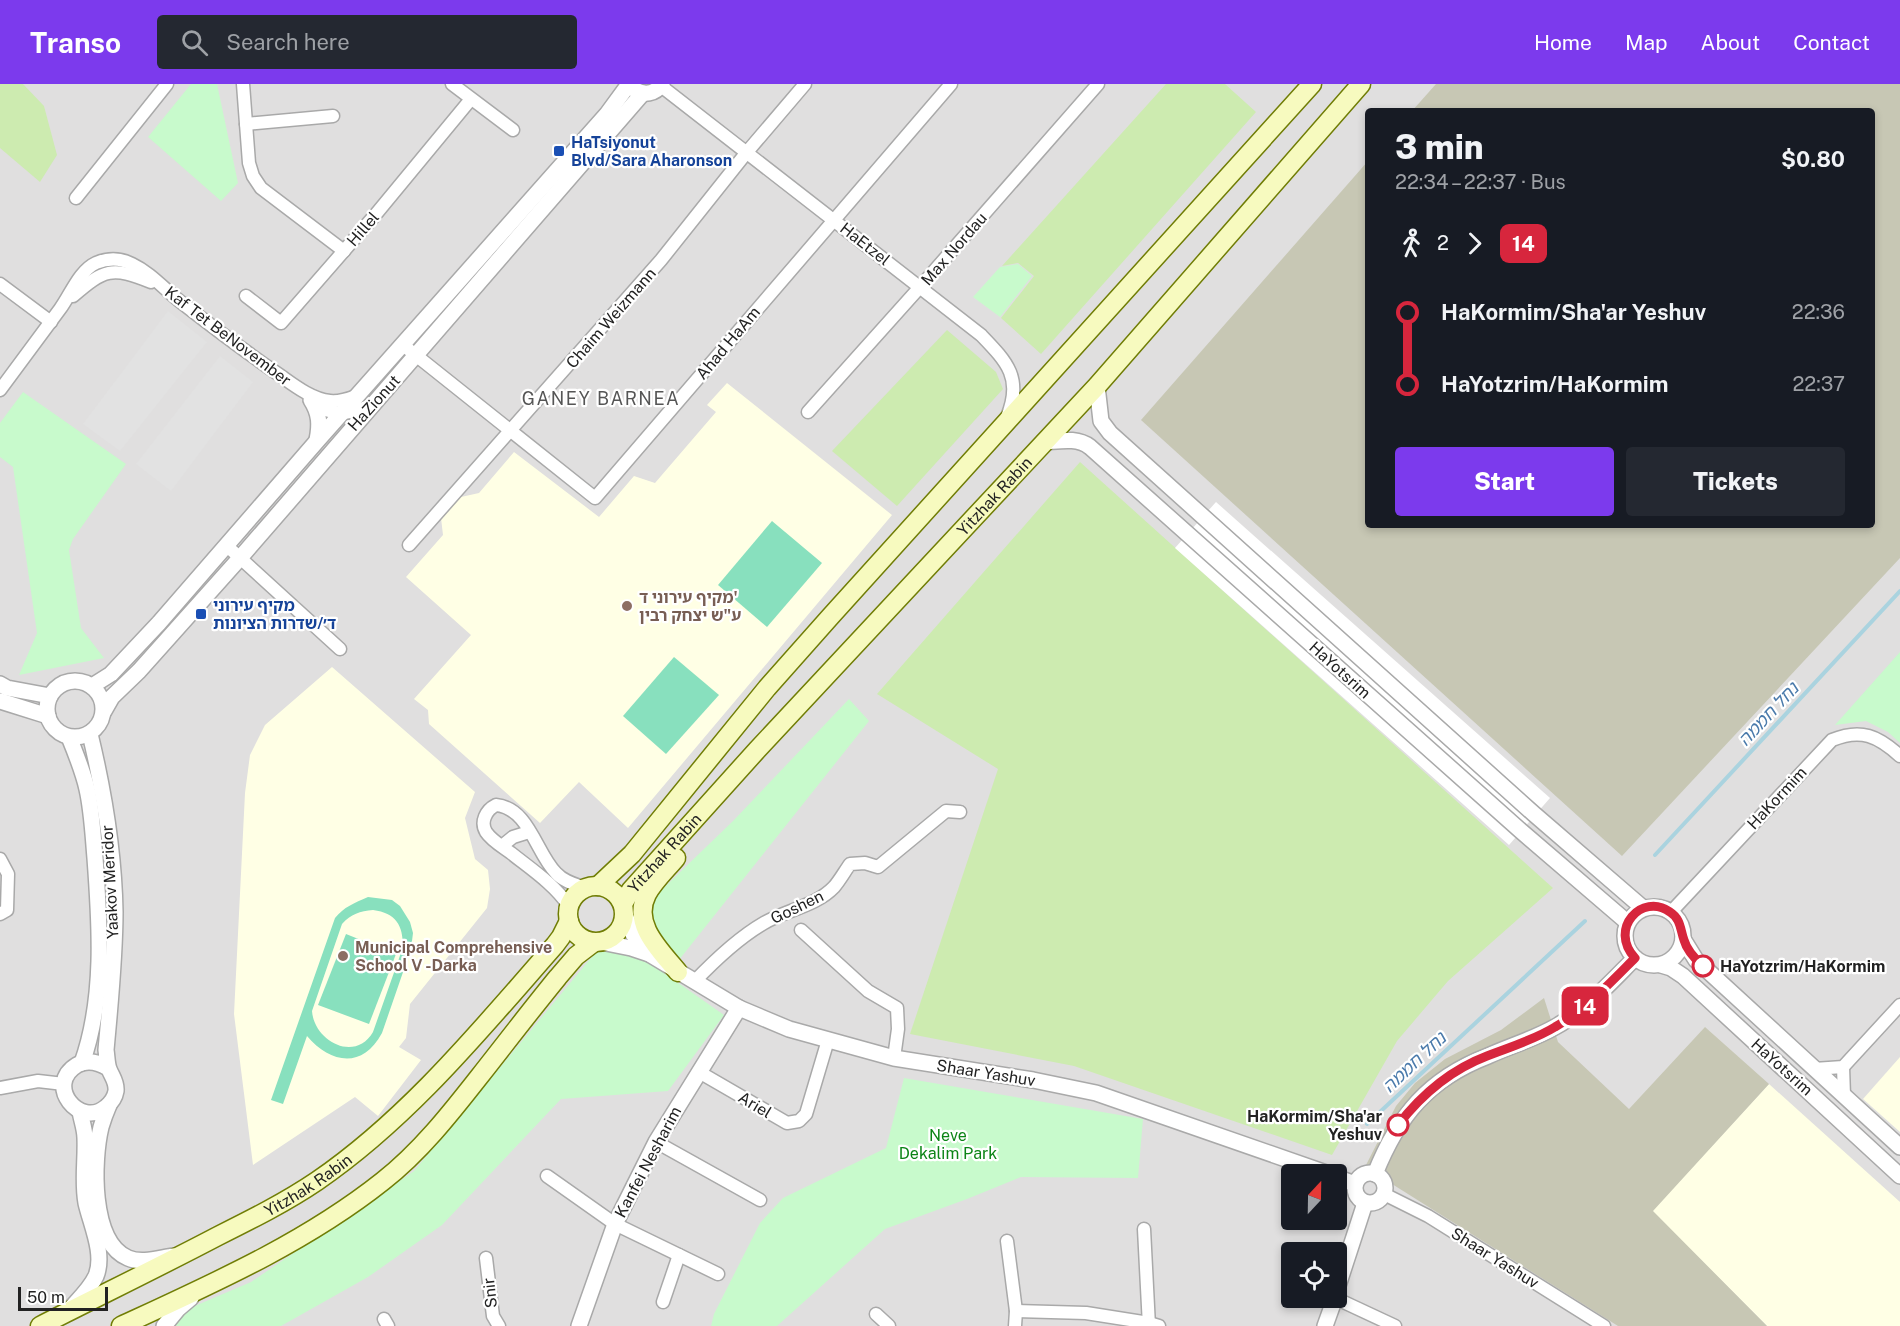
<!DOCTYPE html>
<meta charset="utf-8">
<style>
body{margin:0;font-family:"Public Sans","Noto Sans Hebrew",sans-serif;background:#242831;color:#f1f3f6;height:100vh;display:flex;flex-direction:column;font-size:22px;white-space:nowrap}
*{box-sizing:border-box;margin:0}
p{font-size:20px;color:#9ea1a6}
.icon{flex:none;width:33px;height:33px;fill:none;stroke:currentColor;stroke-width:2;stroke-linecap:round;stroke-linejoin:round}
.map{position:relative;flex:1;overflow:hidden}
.panel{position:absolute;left:1365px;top:24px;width:510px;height:420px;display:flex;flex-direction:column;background:#171b24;border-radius:6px;box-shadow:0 3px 9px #0003}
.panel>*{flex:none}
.badge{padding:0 12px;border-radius:9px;font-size:21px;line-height:39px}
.needle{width:39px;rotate:22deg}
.buttons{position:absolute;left:1281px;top:1080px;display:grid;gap:12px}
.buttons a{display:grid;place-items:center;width:66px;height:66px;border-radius:6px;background:#171b24;box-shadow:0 3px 9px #0003;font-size:30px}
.scale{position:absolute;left:18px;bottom:15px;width:90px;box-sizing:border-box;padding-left:6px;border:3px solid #222;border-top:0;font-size:16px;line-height:21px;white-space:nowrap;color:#222;-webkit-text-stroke:4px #fff;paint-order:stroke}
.map>.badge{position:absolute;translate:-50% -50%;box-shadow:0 0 0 3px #fff}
.legs{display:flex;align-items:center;gap:9px;height:66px;padding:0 30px;font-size:20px}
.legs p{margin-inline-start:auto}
.summary{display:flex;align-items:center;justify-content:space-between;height:102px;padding:0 30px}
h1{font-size:33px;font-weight:800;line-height:45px}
.primary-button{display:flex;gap:12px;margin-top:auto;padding:12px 30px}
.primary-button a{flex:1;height:69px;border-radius:6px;background:#7c3aed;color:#fff;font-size:24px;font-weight:800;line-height:69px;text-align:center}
.primary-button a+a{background:#242831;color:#f1f3f6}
ul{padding:0 30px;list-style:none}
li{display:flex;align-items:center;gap:21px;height:72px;font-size:22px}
li i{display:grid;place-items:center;width:9px;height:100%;margin:0 8px;background:currentColor}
li i::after{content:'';width:15px;height:15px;margin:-8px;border:4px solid;border-radius:50%;background:#171b24}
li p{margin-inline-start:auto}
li:first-child i{background:linear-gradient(#0000 50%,currentColor 0)}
li:last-child i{background:linear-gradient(currentColor 50%,#0000 0)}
header{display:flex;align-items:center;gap:36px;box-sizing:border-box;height:84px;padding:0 30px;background:#7c3aed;color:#fff}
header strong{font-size:28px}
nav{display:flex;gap:33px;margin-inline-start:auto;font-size:21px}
.search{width:420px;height:54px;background:#242831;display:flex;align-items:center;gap:15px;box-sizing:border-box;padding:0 21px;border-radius:6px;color:#9ea1a6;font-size:22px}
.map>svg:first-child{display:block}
</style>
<header>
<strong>Transo</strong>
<div class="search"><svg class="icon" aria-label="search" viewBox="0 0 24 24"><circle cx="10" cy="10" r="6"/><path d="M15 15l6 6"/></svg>Search here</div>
<nav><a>Home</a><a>Map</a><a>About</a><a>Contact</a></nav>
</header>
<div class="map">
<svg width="1900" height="1242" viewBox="0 0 1900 1242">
<rect width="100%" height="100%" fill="#f2efe9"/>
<!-- residential -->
<path fill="#e0dfdf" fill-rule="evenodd" d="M 0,0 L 1900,0 L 1900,1242 L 0,1242 ZM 1368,27 L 1872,27 L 1872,441 L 1368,441 ZM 1292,1090 L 1336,1090 L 1336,1136 L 1292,1136 ZM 1292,1168 L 1336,1168 L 1336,1214 L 1292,1214 Z"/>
<!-- education -->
<g fill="#ffffe5">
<path d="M 727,299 L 892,431 L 628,744 L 579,698 L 540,739 L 429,640 L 428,626 L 414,615 L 471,551 L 406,493 L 443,451 L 441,434 L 461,413 L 479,409 L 514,368 L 599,433 L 634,392 L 655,399 L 716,328 L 707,321 Z"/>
<path d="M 332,583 L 475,708 L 465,734 L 475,775 L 488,786 L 490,805 L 487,824 L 410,920 L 406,954 L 399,963 L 421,976 L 378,1032 L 355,1013 L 253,1081 L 234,930 L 245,709 L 250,671 L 265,641 Z"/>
<path d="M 1900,973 L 1900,1048 L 1863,1015 Z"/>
<path d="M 1769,1000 L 1900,1118 L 1900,1242 L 1767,1242 L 1652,1127 Z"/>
</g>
<!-- construction -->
<g fill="#c7c7b4">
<path d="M 1436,0 L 1900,0 L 1900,474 L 1622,772 L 1141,336 L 1368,77 L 1368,441 L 1872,441 L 1872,27 L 1412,27 Z"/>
<path d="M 1544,914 L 1558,958 L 1629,1025 L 1705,943 L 1769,1000 L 1653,1127 L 1767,1242 L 1618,1242 L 1365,1083 L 1396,1022 L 1415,999 L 1445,975 L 1501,946 Z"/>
</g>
<!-- grass -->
<g fill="#cdebb0">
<path d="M 0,0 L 23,0 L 44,22 L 57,71 L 40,98 L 0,64 Z"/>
<path d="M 1166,0 L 1225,0 L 1256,28 L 1041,270 L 1001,234 L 1034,192 L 1018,179 L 1002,182 Z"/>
<path d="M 947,246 L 996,288 L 1003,305 L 897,422 L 832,367 Z"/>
<path d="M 1080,378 L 1553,804 L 1448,897 L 1397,957 L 1332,1071 L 1074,982 L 910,950 L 998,685 L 877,610 Z"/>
</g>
<!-- park -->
<g fill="#c8facc">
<path d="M 191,0 L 217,0 L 238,99 L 221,117 L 148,53 Z"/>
<path d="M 1018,180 L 1032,192 L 1000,233 L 973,213 L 1000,183 Z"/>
<path d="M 23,308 L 126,380 L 73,455 L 69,466 L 81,544 L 104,574 L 19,591 L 37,549 L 13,383 L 0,373 L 0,339 Z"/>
<path d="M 1900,568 L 1900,659 L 1888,648 L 1866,637 L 1835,641 Z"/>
<path d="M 849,615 L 869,637 L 667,891 L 724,931 L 668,1007 L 561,1015 L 442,1141 L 368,1193 L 281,1242 L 174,1242 L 183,1227 L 251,1198 L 414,1087 L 590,875 L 733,737 Z"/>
<path d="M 904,994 L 1143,1035 L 1138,1094 L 1021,1093 L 967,1115 L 885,1145 L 777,1242 L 711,1242 L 714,1230 L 760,1139 L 783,1114 L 886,1064 Z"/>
</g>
<!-- pitch -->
<g fill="#88e0be" fill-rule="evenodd">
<path d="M 772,437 L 822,479 L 767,543 L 718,501 Z"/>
<path d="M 674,573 L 719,611 L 666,670 L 623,632 Z"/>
<path d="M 368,813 L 392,816 L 400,822 L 410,838 L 413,849 L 411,865 L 382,949 C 362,986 330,979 307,952 L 283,1020 L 271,1016 L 335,834 C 344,823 354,819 368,813 ZM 373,826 C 396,829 403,841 403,863 L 373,948 C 355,979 314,957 312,927 L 342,840 C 351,830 360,827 373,826 Z"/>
<path d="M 346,850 L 396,870 L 369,940 L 318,921 Z"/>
</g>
<!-- parking -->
<g fill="#e2e2e2">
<path d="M 168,227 L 207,258 L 120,367 L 83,340 Z"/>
<path d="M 220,272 L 253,298 L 171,407 L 136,380 Z"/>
</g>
<!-- pier -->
<path fill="#fff" d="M 1216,418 L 1550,714 L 1509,761 L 1175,464 Z"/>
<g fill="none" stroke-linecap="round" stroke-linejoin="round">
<!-- stream -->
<g stroke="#aad3df" stroke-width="4">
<path d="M 1655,771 L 1900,507"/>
<path d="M 1367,1040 L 1585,837"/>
</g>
<defs>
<g id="minor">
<path d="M 243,0 L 249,79 L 253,92 L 261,104 L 344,167"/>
<path d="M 452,0 L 513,46"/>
<path d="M 661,2 L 981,251 C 1007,278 1023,294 1007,333"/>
<path d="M 246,40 L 333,32"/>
<path d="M 76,114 L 167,0"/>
<path d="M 0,200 L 51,238"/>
<path d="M 73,212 C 104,185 112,182 151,198"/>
<path d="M 246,212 L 281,239 L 376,130 L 471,15"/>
<path d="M 403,261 L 595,414 L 951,0"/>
<path d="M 0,306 C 20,279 40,252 60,225 C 71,210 79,187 96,179 C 108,174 120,174 132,180 C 151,189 165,206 182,219 C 214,244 247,269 281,292 C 295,302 312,315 330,317 C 339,318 348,315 356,312"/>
<path d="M 312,317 C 333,334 348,331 371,321"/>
<path d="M 808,328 L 920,203 L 1098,0"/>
<path d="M 409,461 L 661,176 L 747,68 L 805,0"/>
<path d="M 227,462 L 340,565"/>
<path d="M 502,762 L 513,753 L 529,748"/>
<path d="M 0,775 L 8,790 L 7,826 L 0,830"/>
<path d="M 569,822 C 554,800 531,785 511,769 C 503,763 492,757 486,748 C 480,738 486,726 496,721 C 529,724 536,769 556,789 C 563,797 574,800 585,804"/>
<path d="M 1671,828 L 1832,656 C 1861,644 1878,652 1900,672"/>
<path d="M 801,846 L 868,907 L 897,924 L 898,945 L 894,974"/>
<path d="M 694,898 C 715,876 738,854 764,839 C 786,826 816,822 834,803 C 840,796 845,787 850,780 L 865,779 L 878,783 L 946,727 L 960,728"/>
<path d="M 1843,983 L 1844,1012"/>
<path d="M 1814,985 L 1843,983 L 1900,921"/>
<path d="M 699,988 L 787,1039 L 799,1037 L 806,1030 L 828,956"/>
<path d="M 0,1004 L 38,997 L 64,1000"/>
<path d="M 656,1058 L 760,1116"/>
<path d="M 547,1092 L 615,1140 L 718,1190"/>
<path d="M 1384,1110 L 1428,1132 L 1604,1242"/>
<path d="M 1144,1145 L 1149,1242"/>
<path d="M 1007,1157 L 1016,1227 L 1015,1242"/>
<path d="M 486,1174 L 493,1232 L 499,1242"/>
<path d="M 1335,1214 L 1395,1242"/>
<path d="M 663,1218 L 679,1171"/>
<path d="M 1016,1227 L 1086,1229 L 1149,1239 L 1159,1242"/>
<path d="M 876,1230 L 889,1242"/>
<path d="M 384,1235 L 388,1242"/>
</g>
<g id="tertiary">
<path d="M 634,5 C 644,12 655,10 662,0"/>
<path d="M 1097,302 L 1101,337 L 1110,349 L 1534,730 L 1643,824"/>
<path d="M 311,316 C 320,330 320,341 317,356"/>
<path d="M 1044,358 C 1060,357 1077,353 1090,363 L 1521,747 L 1627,838"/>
<circle cx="75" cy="625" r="28"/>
<path d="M 0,600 L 7,604 L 50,612"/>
<path d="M 92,602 L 111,590 L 159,539 L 317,357 L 607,30 L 629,0"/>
<path d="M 0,617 L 48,632"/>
<path d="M 104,627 L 112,613 L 139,587 L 240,474 L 643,9"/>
<path d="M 90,650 C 104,708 114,768 115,828 C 115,874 110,921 106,966 C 107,972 107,980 109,985 C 112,993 117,998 116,1007 C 115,1013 111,1019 106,1023 C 80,1045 44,1001 77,981 C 88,975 98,978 108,984"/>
<path d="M 69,653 C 76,670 83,687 87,705 C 92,727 93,751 95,774 C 100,841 105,914 82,979"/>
<circle cx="1654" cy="852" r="29"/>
<path d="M 625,831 L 633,850 L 651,871 L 739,924 L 789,945 L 894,974 L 1033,996 L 1096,1009 L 1329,1090"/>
<path d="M 1683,855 L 1696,876 L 1900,1063"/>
<path d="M 601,858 L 631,864 L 649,870"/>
<path d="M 1661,881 L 1671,884 L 1683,892 L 1900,1092"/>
<path d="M 109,1021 C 106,1028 103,1036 101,1043 C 93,1076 90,1158 128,1174 C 142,1180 159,1174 174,1172"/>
<circle cx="1370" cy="1104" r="15"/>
<path d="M 1375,1090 C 1398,1032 1428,995 1488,972 C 1510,962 1534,955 1555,943 C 1586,926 1610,899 1635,874"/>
<path d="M 1336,1093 L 1355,1100"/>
<path d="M 1336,1208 L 1365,1119"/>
<path d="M 70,1225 C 79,1215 90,1205 96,1192 C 105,1170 91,1141 86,1119 C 82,1097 86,1076 85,1054 C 85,1045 81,1035 80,1027"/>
<path d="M 164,1242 L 178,1225 L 191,1214"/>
<path d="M 579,1242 L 615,1140 L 656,1058 L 739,924"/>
<path d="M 1325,1242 L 1335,1214"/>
</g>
<g id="secondary">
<path d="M 676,774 C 667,785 654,797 647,810 C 631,840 661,867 678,888"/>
<circle cx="596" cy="830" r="28"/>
<path d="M 598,802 L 632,770 L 767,604 L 830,533 L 1312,0"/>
<path id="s1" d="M 623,820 L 631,806 L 757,666 L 1097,302 L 1361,0"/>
<path id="s2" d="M 40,1242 C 99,1212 159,1183 218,1152 C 252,1135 286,1118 317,1097 C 409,1034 482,944 555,861 L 561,853 L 569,837"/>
<path d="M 121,1242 C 212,1200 305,1159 383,1097 C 420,1068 450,1030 479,993 C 505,960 531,926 558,893 L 576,872 L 593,859"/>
</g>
</defs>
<!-- minor casing -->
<use href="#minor" stroke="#a9a9a9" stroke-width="15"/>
<!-- tertiary casing -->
<use href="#tertiary" stroke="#a9a9a9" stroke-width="18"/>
<!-- secondary casing -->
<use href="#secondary" stroke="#707d05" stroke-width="21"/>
<!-- minor -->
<use href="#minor" stroke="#fff" stroke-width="12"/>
<!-- tertiary -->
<use href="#tertiary" stroke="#fff" stroke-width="15"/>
<!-- secondary -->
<use href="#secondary" stroke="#f7fabf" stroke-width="18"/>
</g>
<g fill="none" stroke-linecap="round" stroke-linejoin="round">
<defs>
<path id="line-1" d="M 1398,1041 C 1422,1010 1450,986 1487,972 C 1510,963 1534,956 1555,943 C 1585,926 1610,899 1635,874 C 1608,845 1642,808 1670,828 C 1681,835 1680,845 1684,856 C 1687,867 1695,875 1703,882"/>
</defs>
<!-- line-1 casing -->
<use href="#line-1" stroke="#fff" stroke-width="14"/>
<!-- line-1 -->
<use href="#line-1" stroke="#d7263d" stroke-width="9"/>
</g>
<!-- markers -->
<g fill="#1a4fb4" stroke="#fff" stroke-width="2">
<rect x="553" y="61" width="12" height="12" rx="3"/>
<rect x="195" y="524" width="12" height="12" rx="3"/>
</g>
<g fill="#8d6e63" stroke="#fff" stroke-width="2">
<circle cx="627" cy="522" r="6"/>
<circle cx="343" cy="872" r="6"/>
</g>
<g fill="#fff" stroke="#d7263d" stroke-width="3">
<circle cx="1703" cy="882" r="10"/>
<circle cx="1398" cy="1041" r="10"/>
</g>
<g text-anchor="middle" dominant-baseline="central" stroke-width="4.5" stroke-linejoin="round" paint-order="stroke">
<!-- transit labels -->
<g font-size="16" font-weight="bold" fill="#164399" stroke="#fff" text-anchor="start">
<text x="571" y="58">HaTsiyonut<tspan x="571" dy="18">Blvd/Sara Aharonson</tspan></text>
<text x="213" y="521">מקיף עירוני<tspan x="213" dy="18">ד׳/שדרות הציונות</tspan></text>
</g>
<!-- street labels -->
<g font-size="16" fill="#222" stroke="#fff">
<text transform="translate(363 145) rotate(-49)">Hillel</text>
<text transform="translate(865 160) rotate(38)">HaEtzel</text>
<text transform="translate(954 165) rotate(-49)">Max Nordau</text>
<text transform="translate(611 234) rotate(-49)">Chaim Weizmann</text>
<text transform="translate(228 252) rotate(37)">Kaf Tet BeNovember</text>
<text transform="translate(728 259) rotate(-50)">Ahad HaAm</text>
<text transform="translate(374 319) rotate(-48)">HaZionut</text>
<text stroke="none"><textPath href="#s1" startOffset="552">Yitzhak Rabin</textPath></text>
<text transform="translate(1340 586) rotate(42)">HaYotsrim</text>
<text transform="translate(1777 714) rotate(-47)">HaKormim</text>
<text stroke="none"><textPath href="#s1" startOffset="66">Yitzhak Rabin</textPath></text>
<text transform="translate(110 798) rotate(-93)">Yaakov Meridor</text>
<text transform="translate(797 823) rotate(-26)">Goshen</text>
<text transform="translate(1782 983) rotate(42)">HaYotsrim</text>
<text transform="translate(986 989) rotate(9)">Shaar Yashuv</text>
<text transform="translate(755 1021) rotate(31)">Ariel</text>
<text transform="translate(648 1078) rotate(-62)">Kanfei Nesharim</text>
<text stroke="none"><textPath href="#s2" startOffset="303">Yitzhak Rabin</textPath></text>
<text transform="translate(1495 1174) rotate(32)">Shaar Yashuv</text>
<text transform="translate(490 1209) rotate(-96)">Snir</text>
</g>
<!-- education labels -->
<g font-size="16" font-weight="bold" fill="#785e54" stroke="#fff" text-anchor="start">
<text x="639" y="513">מקיף עירוני ד'<tspan x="639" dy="18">ע"ש יצחק רבין</tspan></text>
<text x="355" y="863">Municipal Comprehensive<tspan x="355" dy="18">School V -Darka</tspan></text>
</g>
<!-- stop labels -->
<g font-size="16" font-weight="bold" fill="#222" stroke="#fff" text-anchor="start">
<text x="1720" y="882">HaYotzrim/HaKormim</text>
<text x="1382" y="1032" text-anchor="end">HaKormim/Sha'ar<tspan x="1382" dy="18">Yeshuv</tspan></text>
</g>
<!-- park labels -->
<g font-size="16" fill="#0c8416" stroke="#fff">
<text x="948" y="1051">Neve<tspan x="948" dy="18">Dekalim Park</tspan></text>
</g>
<!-- neighbourhood labels -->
<g font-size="18" letter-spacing="1.5" fill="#555" stroke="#fff">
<text x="601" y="314">GANEY BARNEA</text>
</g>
<!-- water labels -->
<g font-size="18" font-style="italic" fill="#4a7aab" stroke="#fff">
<text transform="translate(1768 630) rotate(-47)">נחל חממה</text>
<text transform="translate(1414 978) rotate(-43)">נחל חממה</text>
</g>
</g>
</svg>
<div class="buttons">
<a><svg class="needle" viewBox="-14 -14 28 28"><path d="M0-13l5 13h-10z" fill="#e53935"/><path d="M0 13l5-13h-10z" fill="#9ea1a6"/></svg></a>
<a><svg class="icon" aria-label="locate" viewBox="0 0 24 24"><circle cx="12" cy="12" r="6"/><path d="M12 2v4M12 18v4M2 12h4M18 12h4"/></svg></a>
</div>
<div class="scale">50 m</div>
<b class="badge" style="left:1585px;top:922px;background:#d7263d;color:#fff">14</b>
<section class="panel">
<div class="summary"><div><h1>3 min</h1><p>22:34 – 22:37 · Bus</p></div><b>$0.80</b></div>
<div class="legs"><svg class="icon" aria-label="walk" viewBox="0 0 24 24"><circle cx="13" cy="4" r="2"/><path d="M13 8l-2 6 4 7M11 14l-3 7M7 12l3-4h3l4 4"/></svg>2<svg class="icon" aria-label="forward" viewBox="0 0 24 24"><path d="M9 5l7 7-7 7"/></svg><b class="badge" style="background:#d7263d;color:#fff">14</b></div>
<ul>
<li><i style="color:#d7263d"></i><b>HaKormim/Sha'ar Yeshuv</b><p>22:36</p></li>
<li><i style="color:#d7263d"></i><b>HaYotzrim/HaKormim</b><p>22:37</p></li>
</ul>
<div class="primary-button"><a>Start</a><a>Tickets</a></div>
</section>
</div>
